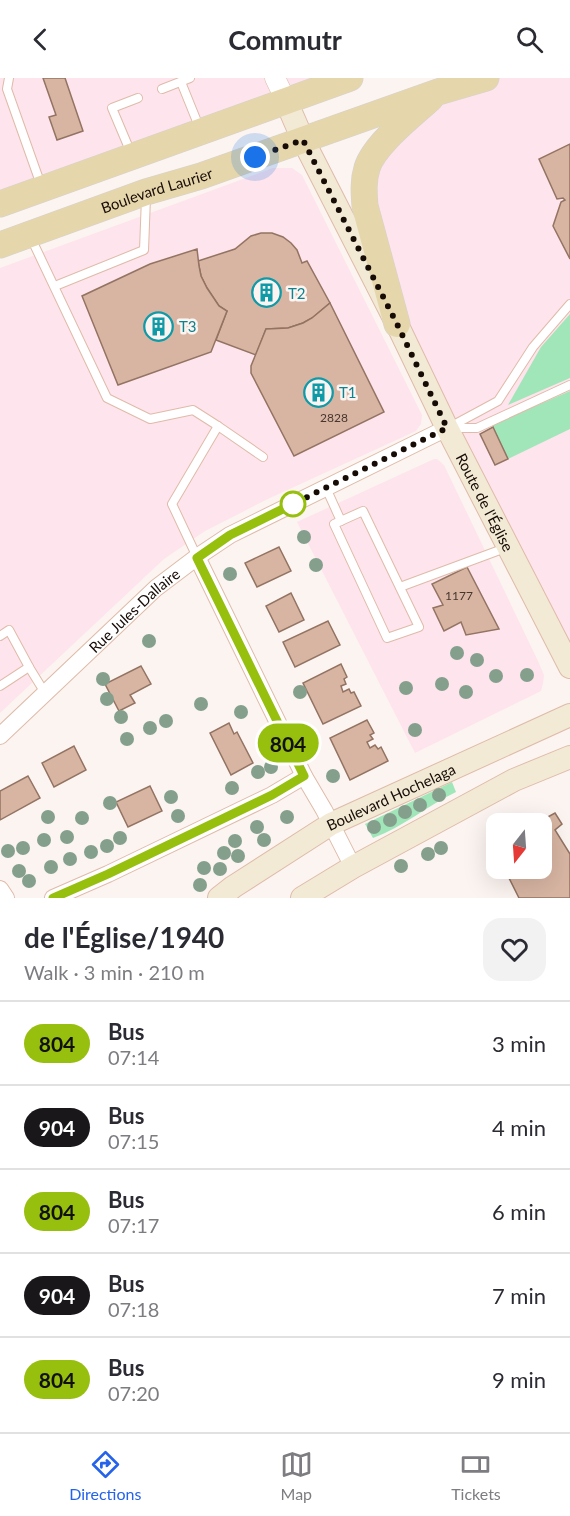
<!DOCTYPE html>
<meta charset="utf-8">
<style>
body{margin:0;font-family:Lato,sans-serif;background:#f2f2f3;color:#2b2b33;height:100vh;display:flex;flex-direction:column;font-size:22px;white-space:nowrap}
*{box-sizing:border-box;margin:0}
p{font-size:20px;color:#7c7c81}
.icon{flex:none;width:33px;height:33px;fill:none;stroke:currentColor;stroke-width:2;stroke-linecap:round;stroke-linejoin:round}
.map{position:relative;height:820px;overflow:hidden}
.details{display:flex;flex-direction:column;background:#fff;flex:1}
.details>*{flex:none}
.badge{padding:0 12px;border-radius:20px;font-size:21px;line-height:39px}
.needle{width:39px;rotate:197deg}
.buttons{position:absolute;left:486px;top:735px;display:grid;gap:12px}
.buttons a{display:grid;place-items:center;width:66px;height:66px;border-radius:12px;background:#fff;box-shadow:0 6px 24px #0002;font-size:30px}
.you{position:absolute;width:30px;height:30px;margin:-15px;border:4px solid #fff;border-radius:50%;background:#1a73e8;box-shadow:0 0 0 9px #1a73e833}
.map>.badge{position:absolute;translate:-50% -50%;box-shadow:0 0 0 3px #fff}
.round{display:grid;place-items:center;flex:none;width:63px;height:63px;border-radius:18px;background:#f2f2f3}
.head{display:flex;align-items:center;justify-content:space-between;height:102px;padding:0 24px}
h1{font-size:28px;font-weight:700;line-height:45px}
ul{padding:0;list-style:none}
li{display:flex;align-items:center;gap:18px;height:84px;padding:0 24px;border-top:2px solid #e1e1e2}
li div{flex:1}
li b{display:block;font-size:22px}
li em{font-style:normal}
li .badge{min-width:66px;font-weight:700;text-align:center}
header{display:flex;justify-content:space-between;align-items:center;height:78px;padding:0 24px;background:#fff;font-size:27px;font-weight:700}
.menu{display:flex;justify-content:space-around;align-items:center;height:84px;border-top:2px solid #e1e1e2;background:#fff;font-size:16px;color:#7c7c81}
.menu a{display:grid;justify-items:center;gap:3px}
.menu .current{color:#2563eb}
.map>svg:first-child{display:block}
</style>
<header><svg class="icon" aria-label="back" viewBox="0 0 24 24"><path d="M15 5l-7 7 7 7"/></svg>Commutr<svg class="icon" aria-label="search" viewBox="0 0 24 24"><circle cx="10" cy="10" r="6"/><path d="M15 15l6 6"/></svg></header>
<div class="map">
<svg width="570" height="820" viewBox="0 0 570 820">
<rect width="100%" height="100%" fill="#fcf4f1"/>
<!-- commercial -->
<g fill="#fee4ec">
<path d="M 0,0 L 350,0 L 0,126 Z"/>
<path d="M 476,0 L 570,0 L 570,589 L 447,350 L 365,128 L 381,66 Z"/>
<path d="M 273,90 L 292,90 L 302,97 L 422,337 L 421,346 L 416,353 L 270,420 L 205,453 L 164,481 L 0,635 L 0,190 Z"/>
<path d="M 434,381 L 437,381 L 444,387 L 538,583 L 544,597 L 543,606 L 541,613 L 415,675 L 297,444 Z"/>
</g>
<!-- green -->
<g fill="#a1e6b9">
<path d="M 570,236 L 570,300 L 508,327 L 541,269 Z"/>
<path d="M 570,313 L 570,351 L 508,381 L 492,347 Z"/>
<path d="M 452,704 L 456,714 C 427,728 403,749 373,760 L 365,746 Z"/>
</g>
<!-- building -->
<g fill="#d8b5a3" stroke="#937362" stroke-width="1.5">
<path d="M 43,0 L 65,0 L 83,53 L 57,62 L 49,39 L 56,37 Z"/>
<path d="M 570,66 L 570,181 L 553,148 L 561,124 L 565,122 L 563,120 L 557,121 L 539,81 Z"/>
<path d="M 261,155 L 272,155 L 283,159 L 291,165 L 297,172 L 302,185 L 307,183 L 330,225 L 312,240 L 303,245 L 288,250 L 266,251 L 256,277 L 216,262 L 227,233 L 219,228 L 207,210 L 201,198 L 198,183 L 235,171 L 251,158 Z"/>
<path d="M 197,171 L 199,188 L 201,198 L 207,210 L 219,228 L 227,233 L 211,274 L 118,307 L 82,218 L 150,186 Z"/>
<path d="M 330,225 L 384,334 L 294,378 L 251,295 L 251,288 L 266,251 L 288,250 L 303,245 L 312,240 Z"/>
<path d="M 493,349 L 508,381 L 495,387 L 480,356 Z"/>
<path d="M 279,469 L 291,493 L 257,509 L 245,485 Z"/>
<path d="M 467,489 L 499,551 L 466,557 L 461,544 L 444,553 L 433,530 L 443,527 L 432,506 Z"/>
<path d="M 291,515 L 304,542 L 279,554 L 266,528 Z"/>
<path d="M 328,543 L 340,567 L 295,589 L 283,564 Z"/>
<path d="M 341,586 L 347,599 L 344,601 L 346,606 L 341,608 L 343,614 L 349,611 L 351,615 L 354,614 L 361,628 L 323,646 L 303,605 Z"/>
<path d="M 141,588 L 151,606 L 130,617 L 135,625 L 119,633 L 105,606 Z"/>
<path d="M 367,642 L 374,655 L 370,657 L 373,661 L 367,664 L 370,670 L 375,667 L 378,671 L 381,669 L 388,683 L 350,702 L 330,660 Z"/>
<path d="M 229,645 L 234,656 L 237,654 L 253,685 L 231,697 L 210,655 Z"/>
<path d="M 74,668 L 86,692 L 54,709 L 42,685 Z"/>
<path d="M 28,698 L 40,720 L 0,742 L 0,713 Z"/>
<path d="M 150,708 L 162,733 L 128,749 L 116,724 Z"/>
<path d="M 555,735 L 562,746 L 555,752 L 570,776 L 570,820 L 519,820 L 504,790 L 542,790 L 542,746 L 535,746 Z"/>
</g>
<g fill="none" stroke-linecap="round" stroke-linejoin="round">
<defs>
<g id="service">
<path d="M 9,0 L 7,11 L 41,107"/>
<path d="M 181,4 L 200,51"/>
<path d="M 162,11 L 190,0"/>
<path d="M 131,75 L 112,30 L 138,20"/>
<path d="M 31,160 L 107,320 L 150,341 L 193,332 L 218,348"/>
<path d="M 55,208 L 144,172 L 146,119"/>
<path d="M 448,350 L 498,323 L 533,269 L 570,226"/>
<path d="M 451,350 L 477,350 L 570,307"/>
<path d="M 326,410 L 341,443"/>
<path d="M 363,433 L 419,549 L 387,560 L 334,446 Z"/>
<path d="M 197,479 L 172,426 L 218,348 L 263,379"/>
<path d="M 400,509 L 508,469"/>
<path d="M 0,558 L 9,552 L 29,589 L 45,615"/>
<path d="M 0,608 L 29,589"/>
</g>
<g id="minor">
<path d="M 197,479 L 304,698 L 324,732 L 353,789"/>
<path id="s1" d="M 0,658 L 156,510 L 197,479 L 230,457 L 447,350"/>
<path d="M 0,811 L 6,820"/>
<path d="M 53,820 L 108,796 L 272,717 L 304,698"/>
</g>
<path id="tertiary" d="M 275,0 L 286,23"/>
<g id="secondary">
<path id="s2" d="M 286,23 L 303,62 L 397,246 L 447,350 L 570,589"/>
<path id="s3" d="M 219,820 L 233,809 L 331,746 L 570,637"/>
<path d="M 302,820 L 353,789 L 514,702 L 570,679"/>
</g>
<g id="primary">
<path d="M 0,126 L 350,0"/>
<path id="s4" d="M 0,167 L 146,114 L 201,98 L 438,14 L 486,0"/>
<path d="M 397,246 L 365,128 C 364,115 363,103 367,90 C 374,67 411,38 430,21"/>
</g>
</defs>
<!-- service casing -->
<use href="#service" stroke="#dfbba9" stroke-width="10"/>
<!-- minor casing -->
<use href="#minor" stroke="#dfbba9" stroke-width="18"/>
<!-- tertiary casing -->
<use href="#tertiary" stroke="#dfbba9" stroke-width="21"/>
<!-- secondary casing -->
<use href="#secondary" stroke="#dfbba9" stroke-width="24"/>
<!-- primary casing -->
<use href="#primary" stroke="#d5d3d2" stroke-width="27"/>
<!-- service -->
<use href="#service" stroke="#fff" stroke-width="8"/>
<!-- minor -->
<use href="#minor" stroke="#fff" stroke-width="16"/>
<!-- tertiary -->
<use href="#tertiary" stroke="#fff" stroke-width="20"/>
<!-- secondary -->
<use href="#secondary" stroke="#f2ead5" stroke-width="22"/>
<!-- primary -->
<use href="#primary" stroke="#e5d6ab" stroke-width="26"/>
</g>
<!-- trees -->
<g fill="#84a08d">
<circle cx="304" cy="459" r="7"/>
<circle cx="316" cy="487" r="7"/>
<circle cx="230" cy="496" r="7"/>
<circle cx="149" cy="563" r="7"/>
<circle cx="457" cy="575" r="7"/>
<circle cx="477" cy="582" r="7"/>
<circle cx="527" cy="597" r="7"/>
<circle cx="496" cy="598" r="7"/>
<circle cx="103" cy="601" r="7"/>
<circle cx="442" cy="606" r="7"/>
<circle cx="406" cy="610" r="7"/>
<circle cx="300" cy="614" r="7"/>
<circle cx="466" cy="614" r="7"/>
<circle cx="107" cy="621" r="7"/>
<circle cx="201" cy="626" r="7"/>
<circle cx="241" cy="634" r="7"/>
<circle cx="121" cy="639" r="7"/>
<circle cx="166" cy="643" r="7"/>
<circle cx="150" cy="650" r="7"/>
<circle cx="415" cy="652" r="7"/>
<circle cx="127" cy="661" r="7"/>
<circle cx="271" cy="689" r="7"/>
<circle cx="258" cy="694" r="7"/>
<circle cx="333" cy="698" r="7"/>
<circle cx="232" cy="710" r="7"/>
<circle cx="439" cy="717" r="7"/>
<circle cx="171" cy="719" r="7"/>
<circle cx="110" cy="725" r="7"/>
<circle cx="420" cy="727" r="7"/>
<circle cx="405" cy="734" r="7"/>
<circle cx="178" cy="738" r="7"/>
<circle cx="48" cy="739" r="7"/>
<circle cx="287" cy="739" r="7"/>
<circle cx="82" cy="740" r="7"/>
<circle cx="390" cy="742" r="7"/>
<circle cx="257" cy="749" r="7"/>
<circle cx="374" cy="749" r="7"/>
<circle cx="67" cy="759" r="7"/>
<circle cx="120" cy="760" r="7"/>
<circle cx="44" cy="762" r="7"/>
<circle cx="264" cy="762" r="7"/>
<circle cx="235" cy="763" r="7"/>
<circle cx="107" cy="768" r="7"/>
<circle cx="23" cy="770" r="7"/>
<circle cx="441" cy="770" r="7"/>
<circle cx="8" cy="773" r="7"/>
<circle cx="91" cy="774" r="7"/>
<circle cx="224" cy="775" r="7"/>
<circle cx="428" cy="776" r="7"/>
<circle cx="238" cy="778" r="7"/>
<circle cx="70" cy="781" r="7"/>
<circle cx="401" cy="788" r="7"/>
<circle cx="51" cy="789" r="7"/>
<circle cx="204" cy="790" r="7"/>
<circle cx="220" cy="791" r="7"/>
<circle cx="19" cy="793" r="7"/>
<circle cx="29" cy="803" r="7"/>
<circle cx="200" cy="807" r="7"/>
</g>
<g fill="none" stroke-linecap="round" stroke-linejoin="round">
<defs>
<path id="line" d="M 53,820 L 108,796 L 272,717 L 304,698 L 197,480 L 230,457 L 293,426"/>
</defs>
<!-- line casing -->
<use href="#line" stroke="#fff" stroke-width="14"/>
<!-- line -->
<use href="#line" stroke="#97bf0d" stroke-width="9"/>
<!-- walk -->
<path stroke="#170b05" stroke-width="6" stroke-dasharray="0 10.8" d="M 255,79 L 303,62 L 397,246 L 447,350 L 293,426"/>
</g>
<!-- icons -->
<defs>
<symbol id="building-ring" viewBox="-11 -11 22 22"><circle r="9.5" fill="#fcf4f1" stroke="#0f9aa8" stroke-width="1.5"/><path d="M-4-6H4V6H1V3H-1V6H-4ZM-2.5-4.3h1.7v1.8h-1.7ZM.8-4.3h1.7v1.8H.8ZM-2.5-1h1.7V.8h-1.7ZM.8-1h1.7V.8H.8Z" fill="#0f9aa8"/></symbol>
</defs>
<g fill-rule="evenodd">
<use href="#building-ring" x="250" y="198" width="33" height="33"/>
<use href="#building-ring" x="142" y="232" width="33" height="33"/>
<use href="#building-ring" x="302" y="298" width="33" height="33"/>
</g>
<!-- markers -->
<circle fill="#fff" stroke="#97bf0d" stroke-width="3" cx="293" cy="426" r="12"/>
<g text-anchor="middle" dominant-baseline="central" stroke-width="5" stroke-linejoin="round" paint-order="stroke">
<!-- number labels -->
<g font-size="12" fill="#47362c">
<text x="334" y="339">2828</text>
<text x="459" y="517">1177</text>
</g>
<!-- street labels -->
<g font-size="15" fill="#170b05" stroke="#fcf4f1">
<text stroke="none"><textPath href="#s4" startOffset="166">Boulevard Laurier</textPath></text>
<text stroke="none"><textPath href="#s2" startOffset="448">Route de l'Église</textPath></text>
<text stroke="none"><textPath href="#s1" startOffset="184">Rue Jules-Dallaire</textPath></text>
<text stroke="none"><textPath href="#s3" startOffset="200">Boulevard Hochelaga</textPath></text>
</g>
<!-- culture labels -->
<g font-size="15" fill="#0d838f" stroke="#fcf4f1" text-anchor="start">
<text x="288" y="215">T2</text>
<text x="179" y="248">T3</text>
<text x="339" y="314">T1</text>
</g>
</g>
</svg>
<div class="buttons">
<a><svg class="needle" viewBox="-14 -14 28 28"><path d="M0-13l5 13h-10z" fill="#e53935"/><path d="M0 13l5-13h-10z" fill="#7c7c81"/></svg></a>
</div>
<div class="you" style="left:255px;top:79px"></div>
<b class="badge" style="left:288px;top:665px;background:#97bf0d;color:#111">804</b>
</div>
<section class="details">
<div class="head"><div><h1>de l'Église/1940</h1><p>Walk · 3 min · 210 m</p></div><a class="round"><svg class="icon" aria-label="heart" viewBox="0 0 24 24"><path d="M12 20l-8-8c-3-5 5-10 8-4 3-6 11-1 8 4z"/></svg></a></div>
<ul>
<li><span class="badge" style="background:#97bf0d;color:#111">804</span><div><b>Bus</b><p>07:14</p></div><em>3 min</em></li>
<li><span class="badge" style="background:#1a171b;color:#fff">904</span><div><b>Bus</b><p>07:15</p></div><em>4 min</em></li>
<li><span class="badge" style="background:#97bf0d;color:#111">804</span><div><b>Bus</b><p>07:17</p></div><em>6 min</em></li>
<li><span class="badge" style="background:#1a171b;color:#fff">904</span><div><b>Bus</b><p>07:18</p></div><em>7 min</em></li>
<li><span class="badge" style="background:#97bf0d;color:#111">804</span><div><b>Bus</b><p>07:20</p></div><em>9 min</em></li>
</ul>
</section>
<nav class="menu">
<a class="current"><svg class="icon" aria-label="directions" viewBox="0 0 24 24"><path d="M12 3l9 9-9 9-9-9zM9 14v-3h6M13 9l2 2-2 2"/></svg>Directions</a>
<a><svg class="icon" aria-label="map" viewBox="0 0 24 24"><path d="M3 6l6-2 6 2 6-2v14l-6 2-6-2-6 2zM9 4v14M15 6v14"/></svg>Map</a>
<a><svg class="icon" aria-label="tickets" viewBox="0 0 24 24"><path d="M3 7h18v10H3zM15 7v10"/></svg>Tickets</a>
</nav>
